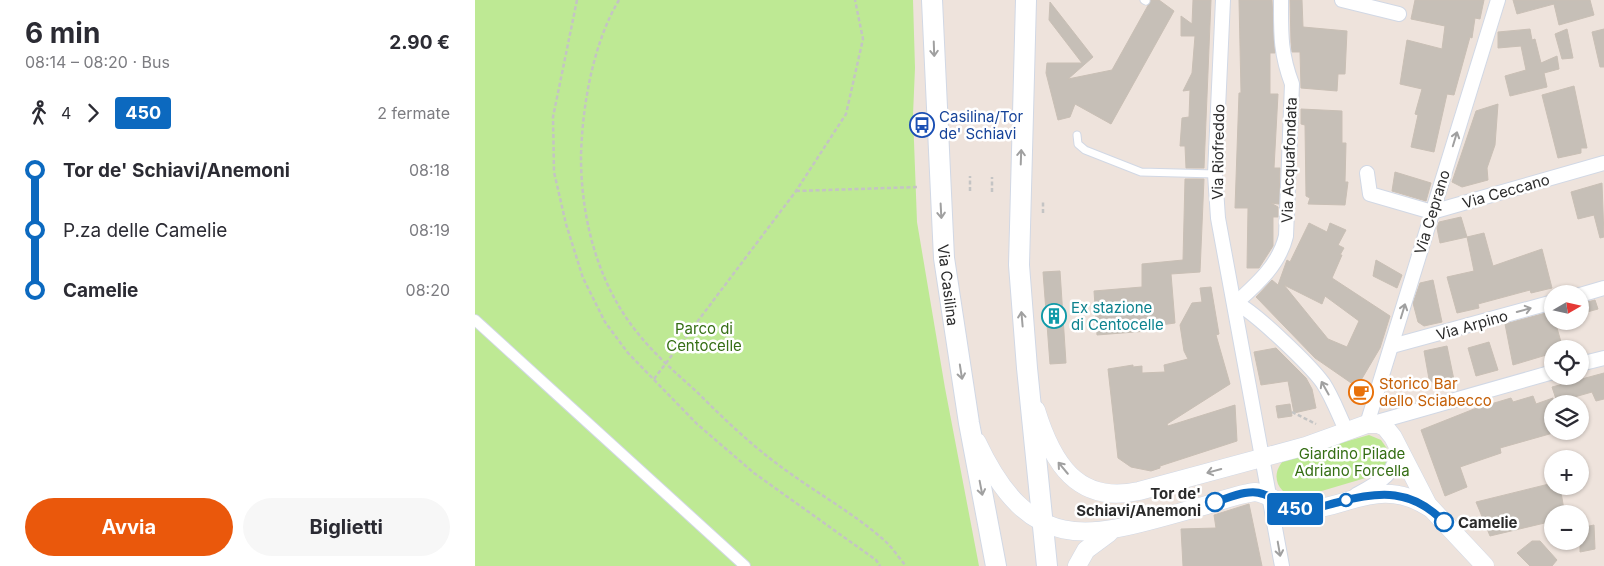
<!DOCTYPE html>
<html lang="it">
<meta charset="utf-8">
<style>
body{margin:0;font-family:Inter,sans-serif;background:#f7f7f7;color:#2b2b33;height:100vh;display:flex;flex-direction:column;font-size:19px;white-space:nowrap}
*{box-sizing:border-box;margin:0}
p{font-size:16px;color:#7c7c81}
.icon{flex:none;width:28px;height:28px;fill:none;stroke:currentColor;stroke-width:2;stroke-linecap:round;stroke-linejoin:round}
.map{position:relative;flex:1;overflow:hidden}
.details{display:flex;flex-direction:column;background:#fff;width:475px}
.details>*{flex:none}
.badge{padding:0 10px;border-radius:4px;font-size:18px;line-height:32px}
.needle{width:32px;rotate:81deg}
.tools{position:absolute;left:1069px;top:285px;display:grid;gap:10px}
.tools a{display:grid;place-items:center;width:45px;height:45px;border-radius:50%;background:#fff;box-shadow:0 1px 4px #0004;font-size:25px}
.map>.badge{position:absolute;translate:-50% -50%;box-shadow:0 0 0 2px #fff}
.legs{display:flex;align-items:center;gap:8px;height:55px;padding:0 25px;font-size:16px}
.legs p{margin-inline-start:auto}
.summary{display:flex;align-items:center;justify-content:space-between;height:85px;padding:0 25px}
h1{font-size:28px;font-weight:700;line-height:38px}
.button{display:flex;gap:10px;margin-top:auto;padding:10px 25px}
.button a{flex:1;height:58px;border-radius:30px;background:#ea580c;color:#fff;font-size:20px;font-weight:700;line-height:58px;text-align:center}
.button a+a{background:#f7f7f7;color:#2b2b33}
ul{padding:0 25px;list-style:none}
li{display:flex;align-items:center;gap:18px;height:60px;font-size:19px}
li i{display:grid;place-items:center;width:8px;height:100%;margin:0 6px;background:currentColor}
li i::after{content:'';width:12px;height:12px;margin:-6px;border:4px solid;border-radius:50%;background:#fff}
li p{margin-inline-start:auto}
li:first-child i{background:linear-gradient(#0000 50%,currentColor 0)}
li:last-child i{background:linear-gradient(currentColor 50%,#0000 0)}
main{display:flex;flex:1;min-height:0}
.map>svg:first-child{display:block}
</style>
<main>
<section class="details">
<div class="summary"><div><h1>6 min</h1><p>08:14 – 08:20 · Bus</p></div><b>2.90 €</b></div>
<div class="legs"><svg class="icon" aria-label="walk" viewBox="0 0 24 24"><circle cx="13" cy="4" r="2"/><path d="M13 8l-2 6 4 7M11 14l-3 7M7 12l3-4h3l4 4"/></svg>4<svg class="icon" aria-label="forward" viewBox="0 0 24 24"><path d="M9 5l7 7-7 7"/></svg><b class="badge" style="background:#0c69bf;color:#fff">450</b><p>2 fermate</p></div>
<ul>
<li><i style="color:#0c69bf"></i><b>Tor de' Schiavi/Anemoni</b><p>08:18</p></li>
<li><i style="color:#0c69bf"></i><span>P.za delle Camelie</span><p>08:19</p></li>
<li><i style="color:#0c69bf"></i><b>Camelie</b><p>08:20</p></li>
</ul>
<div class="button"><a>Avvia</a><a>Biglietti</a></div>
</section>
<div class="map">
<svg width="1129" height="566" viewBox="0 0 1129 566">
<rect width="100%" height="100%" fill="#eee3dc"/>
<!-- green -->
<g fill="#bee994">
<path d="M 0,0 L 438,0 L 440,68 L 438,115 L 442,222 L 470,388 L 504,566 L 0,566 Z"/>
<path d="M 894,435 L 906,440 L 913,450 L 913,463 L 904,474 L 823,498 C 802,495 794,474 810,459 Z"/>
</g>
<!-- building -->
<g fill="#c6bfb7" stroke="#c9bfb5" fill-rule="evenodd">
<path d="M 676,0 L 684,0 L 699,11 L 636,124 L 600,104 L 595,117 L 583,120 L 571,73 L 572,63 L 607,63 L 574,20 L 575,2 L 618,57 L 593,79 L 637,70 Z"/>
<path d="M 718,0 L 736,0 L 729,168 L 711,168 L 710,146 L 705,146 L 707,118 L 714,117 L 715,90 L 708,91 L 717,73 L 720,36 L 706,36 L 706,16 L 717,24 Z"/>
<path d="M 764,0 L 797,0 L 800,53 L 795,53 L 795,94 L 803,94 L 799,168 L 805,168 L 804,204 L 796,203 L 803,207 L 803,217 L 798,217 L 798,246 L 784,268 L 772,268 L 773,208 L 760,208 L 764,93 L 766,93 Z"/>
<path d="M 815,0 L 827,0 L 828,27 L 872,31 L 870,74 L 863,74 L 862,91 L 826,88 L 825,52 L 817,52 L 816,42 Z"/>
<path d="M 940,0 L 1009,0 L 1005,19 L 1000,18 L 997,38 L 995,37 L 979,95 L 972,94 L 959,152 L 936,147 L 943,115 L 940,114 L 947,89 L 925,84 L 932,40 L 967,49 L 970,26 L 936,19 Z"/>
<path d="M 1038,0 L 1115,0 L 1119,15 L 1084,25 L 1079,4 L 1042,14 Z"/>
<path d="M 1055,29 L 1057,40 L 1060,39 L 1066,63 L 1082,56 L 1084,69 L 1069,73 L 1072,87 L 1035,96 L 1030,76 L 1051,70 L 1046,46 L 1023,48 L 1023,32 Z"/>
<path d="M 1092,29 L 1098,58 L 1087,59 L 1080,34 Z"/>
<path d="M 1129,29 L 1129,67 L 1125,67 L 1117,32 Z"/>
<path d="M 1099,86 L 1112,148 L 1106,148 L 1106,153 L 1083,158 L 1067,95 Z"/>
<path d="M 1023,104 L 1020,145 L 1012,168 L 1013,180 L 987,187 L 977,182 L 1001,111 Z"/>
<path d="M 826,109 L 867,111 L 867,143 L 871,143 L 870,182 L 873,182 L 870,205 L 833,204 L 835,198 L 831,196 L 830,125 L 826,124 Z"/>
<path d="M 920,172 L 956,183 L 951,201 L 917,191 Z"/>
<path d="M 710,179 L 729,179 L 725,272 L 696,274 L 700,323 L 672,327 L 672,331 L 622,335 L 619,291 L 667,287 L 667,264 L 708,260 Z"/>
<path d="M 1127,183 L 1129,237 L 1125,238 L 1119,215 L 1103,219 L 1096,192 Z"/>
<path d="M 986,217 L 992,237 L 965,243 L 962,228 L 964,222 Z"/>
<path d="M 834,223 L 852,232 L 855,223 L 871,230 L 863,245 L 869,248 L 865,255 L 867,255 L 857,278 L 915,316 L 905,348 L 882,387 L 840,358 L 781,297 L 797,280 L 803,285 L 812,260 L 815,262 ZM 809,285 L 847,304 L 850,296 L 884,321 L 872,347 L 853,339 Z"/>
<path d="M 1009,233 L 1018,266 L 1067,249 L 1077,288 L 1056,293 L 1055,290 L 1003,304 L 1004,308 L 982,313 L 972,277 L 999,271 L 992,237 Z"/>
<path d="M 901,260 L 927,275 L 922,288 L 898,276 Z"/>
<path d="M 585,271 L 591,363 L 575,364 L 568,272 Z"/>
<path d="M 958,280 L 967,322 L 949,326 L 943,322 L 938,303 L 945,283 Z"/>
<path d="M 736,287 L 744,334 L 741,335 L 755,384 L 692,424 L 693,426 L 760,405 L 762,441 L 685,466 L 685,468 L 676,471 L 656,467 L 643,458 L 633,369 L 658,365 L 658,367 L 667,366 L 667,373 L 690,372 L 689,365 L 713,359 L 709,351 L 705,325 L 717,303 L 727,302 L 725,288 Z"/>
<path d="M 1120,300 L 1123,309 L 1105,314 L 1105,304 Z"/>
<path d="M 1078,311 L 1078,321 L 1080,321 L 1088,349 L 1078,349 L 1078,353 L 1038,365 L 1030,324 Z"/>
<path d="M 1014,342 L 1023,370 L 1001,376 L 993,348 Z"/>
<path d="M 972,346 L 979,380 L 961,385 L 954,379 L 949,351 Z"/>
<path d="M 801,348 L 831,378 L 837,389 L 841,408 L 819,413 L 813,381 L 786,385 L 779,352 Z"/>
<path d="M 1129,373 L 1129,399 L 1121,401 L 1117,392 L 1082,402 L 1077,387 Z"/>
<path d="M 1058,396 L 1061,404 L 1078,398 L 1078,433 L 1025,448 L 1026,453 L 985,467 L 992,487 L 970,496 L 946,430 L 999,409 L 1036,398 L 1038,402 Z"/>
<path d="M 815,404 L 817,416 L 803,418 L 801,406 Z"/>
<path d="M 1074,484 L 1076,489 L 1085,486 L 1089,510 L 1078,514 L 1078,521 L 1015,536 L 1001,502 Z"/>
<path d="M 774,504 L 787,566 L 708,566 L 706,529 L 741,528 L 739,515 Z"/>
<path d="M 1119,525 L 1120,549 L 1105,552 L 1105,528 Z"/>
<path d="M 1057,541 L 1065,541 L 1082,560 L 1077,566 L 1055,566 L 1042,553 Z"/>
</g>
<g fill="none" stroke-linecap="round" stroke-linejoin="round">
<defs>
<g id="service">
<path d="M 669,0 L 671,1"/>
<path d="M 602,135 L 603,144 L 610,150 L 666,172 L 740,174"/>
</g>
<path id="pedestrian" d="M 0,320 L 270,566"/>
<g id="minor">
<path d="M 748,0 L 740,174 L 743,218 L 807,566"/>
<path d="M 867,0 L 924,14"/>
<path d="M 892,173 L 895,194 L 957,212 L 1129,163"/>
<path d="M 1105,295 L 1129,288"/>
<path d="M 761,303 C 782,284 804,265 811,236 L 817,84 C 805,52 806,33 806,0"/>
<path d="M 761,303 C 781,313 835,365 848,383 C 858,398 864,416 872,432"/>
<path d="M 917,346 L 1078,302"/>
<path d="M 1105,364 L 1129,358"/>
<path d="M 892,424 L 1023,0"/>
<path d="M 895,424 L 1078,372"/>
<path d="M 881,495 C 902,484 926,472 921,445"/>
</g>
<g id="tertiary">
<path d="M 561,410 C 577,462 602,505 664,491 L 831,446 L 892,424 L 903,424 L 910,427 L 918,437 L 953,505 L 1010,566"/>
<path d="M 502,442 C 560,566 624,534 732,505 C 747,500 764,494 780,492 C 796,494 808,507 824,510 C 872,510 904,475 955,508"/>
<path d="M 602,566 L 611,550 L 634,533"/>
</g>
<g id="secondary">
<path d="M 457,0 L 469,258 L 494,423 L 521,566"/>
<path d="M 551,0 L 544,265 L 552,368 L 572,566"/>
</g>
</defs>
<!-- service casing -->
<use href="#service" stroke="#d1d8e5" stroke-width="9"/>
<!-- pedestrian casing -->
<use href="#pedestrian" stroke="#d1d8e5" stroke-width="12"/>
<!-- minor casing -->
<use href="#minor" stroke="#d1d8e5" stroke-width="16"/>
<!-- tertiary casing -->
<use href="#tertiary" stroke="#d1d8e5" stroke-width="19"/>
<!-- secondary casing -->
<use href="#secondary" stroke="#d1d8e5" stroke-width="22"/>
<!-- path -->
<g stroke="#c4c4c4" stroke-width="2.5" stroke-dasharray="4 2.5" stroke-linecap="butt">
<path d="M 102,0 L 78,117 L 79,172 L 91,224 L 108,278 L 130,322 L 153,353 L 222,424 L 279,473 L 401,560 L 405,566"/>
<path d="M 144,0 C 118,43 107,107 106,157 C 106,217 122,282 161,331 C 178,353 201,373 222,392 C 247,417 273,442 301,463 C 336,490 376,511 409,540 C 417,547 424,558 431,566"/>
<path d="M 321,191 L 444,187"/>
<path d="M 495,191 L 495,176"/>
<path d="M 517,192 L 517,177"/>
<path d="M 568,213 L 568,202"/>
<path d="M 179,379 L 321,191 L 371,114 L 388,39 L 380,0"/>
<path d="M 817,412 L 841,424"/>
</g>
<!-- service -->
<use href="#service" stroke="#fff" stroke-width="7"/>
<!-- pedestrian -->
<use href="#pedestrian" stroke="#fff" stroke-width="10"/>
<!-- minor -->
<use href="#minor" stroke="#fff" stroke-width="14"/>
<!-- tertiary -->
<use href="#tertiary" stroke="#fff" stroke-width="18"/>
<!-- secondary -->
<use href="#secondary" stroke="#fff" stroke-width="20"/>
</g>
<!-- one-way arrows -->
<defs><path id="oneway-shaft" d="M-6 0H5M1.5-3L5.5 0L1.5 3" fill="none" stroke-width="1.6" stroke-linecap="round" stroke-linejoin="round" transform="scale(1.25)"/></defs>
<g stroke="#a0a0a0">
<use href="#oneway-shaft" transform="translate(459 49) rotate(88)"/>
<use href="#oneway-shaft" transform="translate(980 139) rotate(-73)"/>
<use href="#oneway-shaft" transform="translate(546 157) rotate(-88)"/>
<use href="#oneway-shaft" transform="translate(466 211) rotate(87)"/>
<use href="#oneway-shaft" transform="translate(1049 310) rotate(-16)"/>
<use href="#oneway-shaft" transform="translate(928 311) rotate(-73)"/>
<use href="#oneway-shaft" transform="translate(547 319) rotate(-95)"/>
<use href="#oneway-shaft" transform="translate(486 372) rotate(81)"/>
<use href="#oneway-shaft" transform="translate(850 388) rotate(-119)"/>
<use href="#oneway-shaft" transform="translate(588 468) rotate(-130)"/>
<use href="#oneway-shaft" transform="translate(739 471) rotate(165)"/>
<use href="#oneway-shaft" transform="translate(506 488) rotate(79)"/>
<use href="#oneway-shaft" transform="translate(804 549) rotate(80)"/>
</g>
<g fill="none" stroke-linecap="round" stroke-linejoin="round">
<defs>
<path id="line-1" d="M 740,502 C 754,498 774,488 788,494 C 802,498 812,510 827,510 C 839,510 852,505 864,502 C 905,491 937,489 969,522"/>
</defs>
<!-- line-1 casing -->
<use href="#line-1" stroke="#fff" stroke-width="11"/>
<!-- line-1 -->
<use href="#line-1" stroke="#0c69bf" stroke-width="8"/>
</g>
<!-- icons -->
<defs>
<symbol id="bus-ring" viewBox="-11 -11 22 22"><circle r="9.5" fill="#fff" stroke="#1a4fb4" stroke-width="1.5"/><path d="M-5-6H5V4H4V6H2V4H-2V6H-4V4H-5ZM-3.5-4V0h7V-4ZM-3.5 1.2v1.5H-2V1.2ZM2 1.2v1.5H3.5V1.2Z" fill="#1a4fb4"/></symbol>
<symbol id="building-ring" viewBox="-11 -11 22 22"><circle r="9.5" fill="#fff" stroke="#0f9aa8" stroke-width="1.5"/><path d="M-4-6H4V6H1V3H-1V6H-4ZM-2.5-4.3h1.7v1.8h-1.7ZM.8-4.3h1.7v1.8H.8ZM-2.5-1h1.7V.8h-1.7ZM.8-1h1.7V.8H.8Z" fill="#0f9aa8"/></symbol>
<symbol id="cafe-ring" viewBox="-11 -11 22 22"><circle r="9.5" fill="#fff" stroke="#e8710a" stroke-width="1.5"/><path d="M-5.5-4.5H6V0H3Q3 3.5 0 3.5H-2.5Q-5.5 3.5-5.5 0ZM3-3.2v2h1.7v-2ZM-6 4.5H4V6H-6Z" fill="#e8710a"/></symbol>
</defs>
<g fill-rule="evenodd">
<use href="#bus-ring" x="433" y="111" width="28" height="28"/>
<use href="#building-ring" x="565" y="302" width="28" height="28"/>
<use href="#cafe-ring" x="872" y="378" width="28" height="28"/>
</g>
<!-- markers -->
<g fill="#fff" stroke="#0c69bf" stroke-width="2.5">
<circle cx="871" cy="500" r="6"/>
<circle cx="740" cy="502" r="9"/>
<circle cx="969" cy="522" r="9"/>
</g>
<g text-anchor="middle" dominant-baseline="central" stroke-width="5" stroke-linejoin="round" paint-order="stroke">
<!-- transit labels -->
<g font-size="15" fill="#164399" stroke="#fff" text-anchor="start">
<text x="464" y="116">Casilina/Tor<tspan x="464" dy="17">de' Schiavi</tspan></text>
</g>
<!-- street labels -->
<g font-size="15" fill="#2b2b2b" stroke="#fff">
<text transform="translate(743 152) rotate(-89)">Via Riofreddo</text>
<text transform="translate(814 160) rotate(-88)">Via Acquafondata</text>
<text transform="translate(1031 191) rotate(-16)">Via Ceccano</text>
<text transform="translate(957 212) rotate(-73)">Via Ceprano</text>
<text transform="translate(473 285) rotate(83)">Via Casilina</text>
<text transform="translate(997 325) rotate(-16)">Via Arpino</text>
</g>
<!-- culture labels -->
<g font-size="15" fill="#0d838f" stroke="#fff" text-anchor="start">
<text x="596" y="307">Ex stazione<tspan x="596" dy="17">di Centocelle</tspan></text>
</g>
<!-- park labels -->
<g font-size="15" fill="#356e14" stroke="#fff">
<text x="229" y="328">Parco di<tspan x="229" dy="17">Centocelle</tspan></text>
<text x="877" y="453">Giardino Pilade<tspan x="877" dy="17">Adriano Forcella</tspan></text>
</g>
<!-- food labels -->
<g font-size="15" fill="#c56008" stroke="#fff" text-anchor="start">
<text x="904" y="383">Storico Bar<tspan x="904" dy="17">dello Sciabecco</tspan></text>
</g>
<!-- stop labels -->
<g font-size="15" font-weight="bold" fill="#2b2b2b" stroke="#fff" text-anchor="end">
<text x="726" y="493">Tor de'<tspan x="726" dy="17">Schiavi/Anemoni</tspan></text>
<text x="983" y="522" text-anchor="start">Camelie</text>
</g>
</g>
</svg>
<div class="tools">
<a><svg class="needle" viewBox="-14 -14 28 28"><path d="M0-13l5 13h-10z" fill="#e53935"/><path d="M0 13l5-13h-10z" fill="#7c7c81"/></svg></a>
<a><svg class="icon" aria-label="locate" viewBox="0 0 24 24"><circle cx="12" cy="12" r="6"/><path d="M12 2v4M12 18v4M2 12h4M18 12h4"/></svg></a>
<a><svg class="icon" aria-label="layers" viewBox="0 0 24 24"><path d="M12 4l9 5-9 5-9-5zM3 14l9 5 9-5"/></svg></a>
<a>+</a>
<a>−</a>
</div>
<b class="badge" style="left:820px;top:509px;background:#0c69bf;color:#fff">450</b>
</div>
</main>
